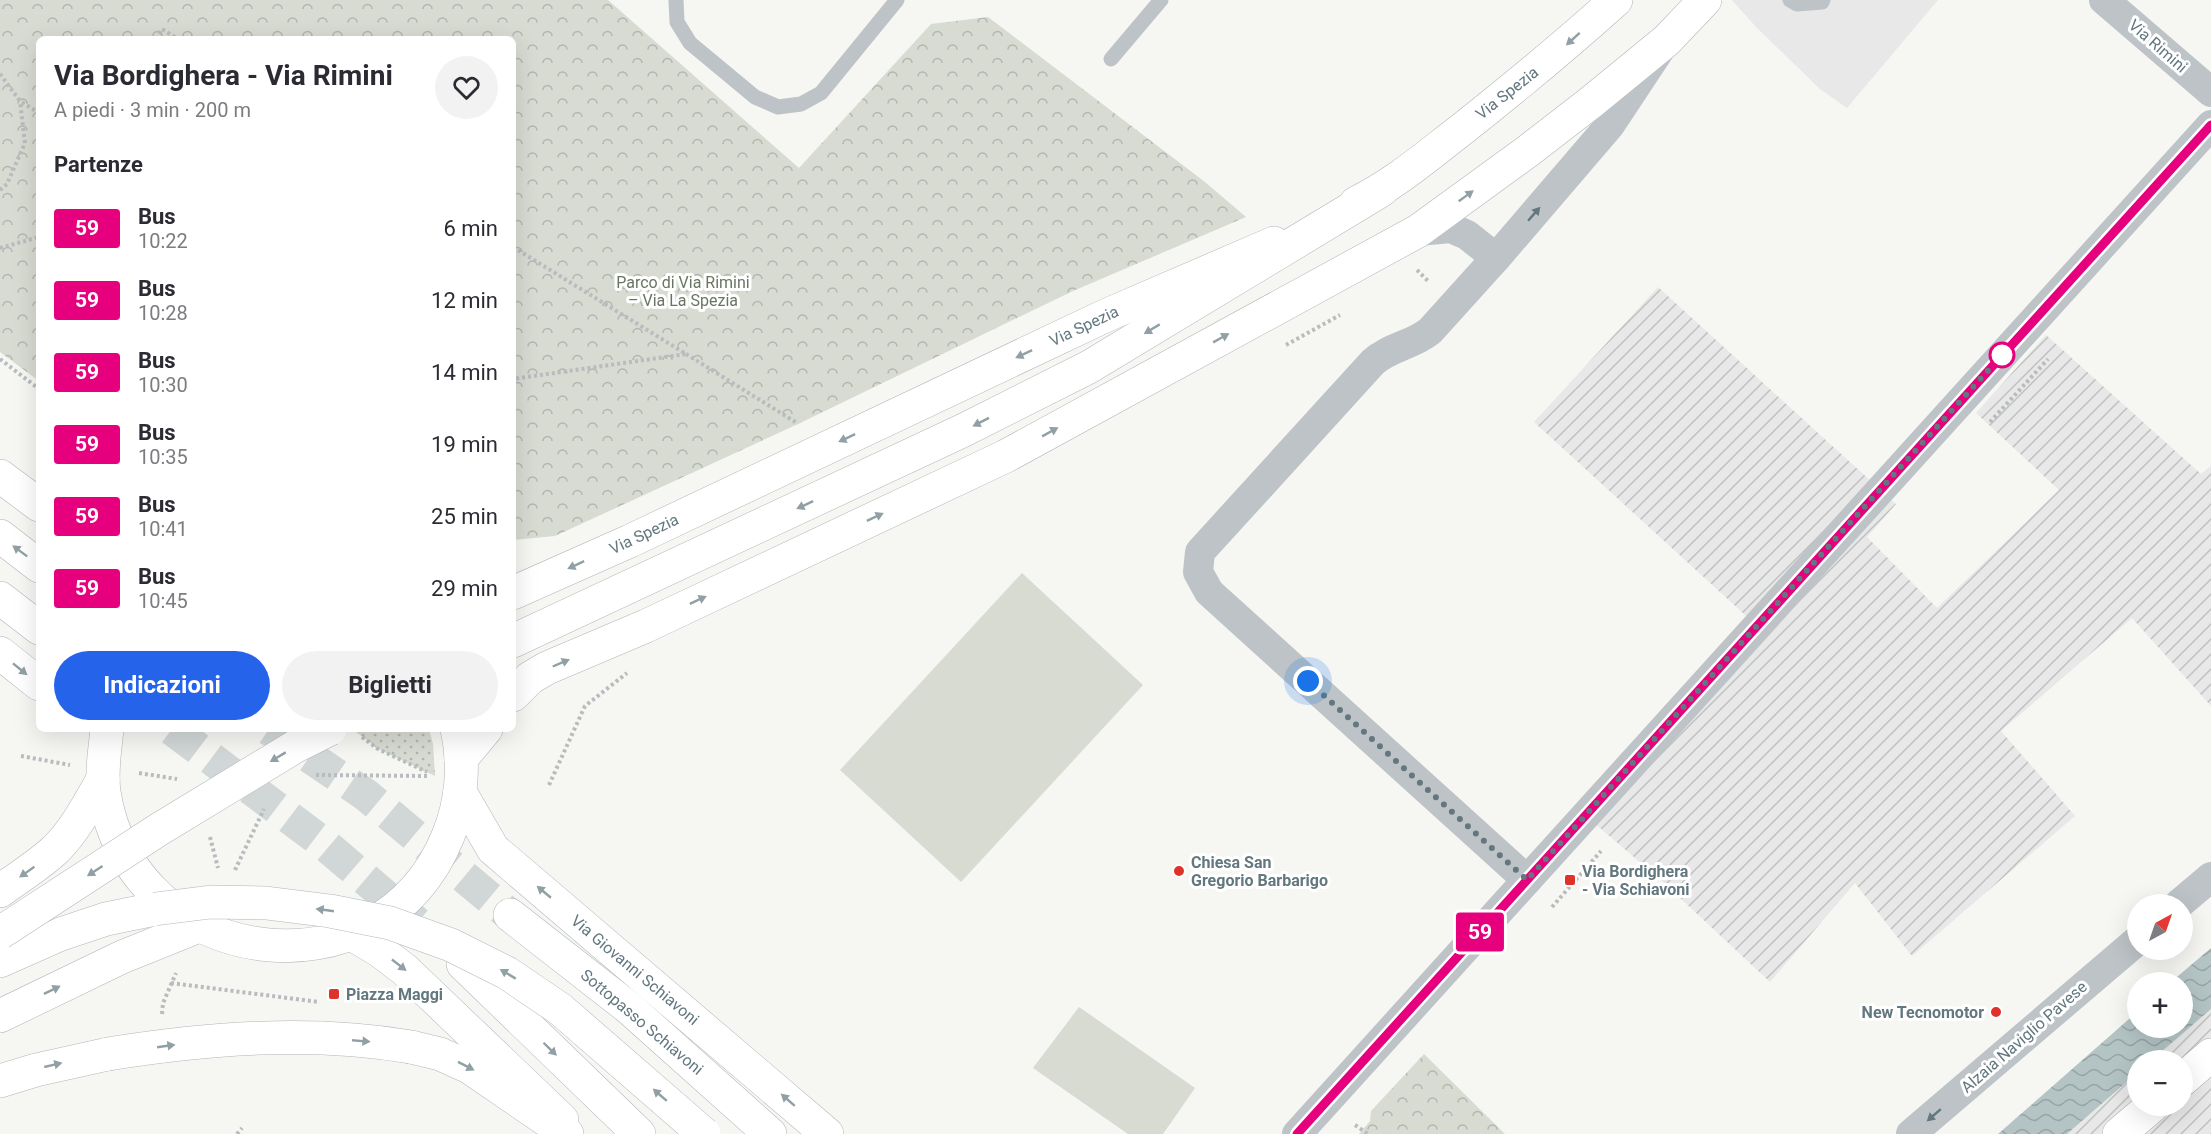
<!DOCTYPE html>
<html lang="it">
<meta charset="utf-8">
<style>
body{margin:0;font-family:Roboto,sans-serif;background:#f2f2f3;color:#2b2b33;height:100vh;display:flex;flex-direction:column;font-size:22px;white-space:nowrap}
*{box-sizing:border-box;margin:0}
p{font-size:20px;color:#7c7c81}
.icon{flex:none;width:33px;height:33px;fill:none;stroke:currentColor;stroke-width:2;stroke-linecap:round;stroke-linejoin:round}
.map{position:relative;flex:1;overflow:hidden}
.sheet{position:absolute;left:36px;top:36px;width:480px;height:696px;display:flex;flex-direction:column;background:#fff;border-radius:9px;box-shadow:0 6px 24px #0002}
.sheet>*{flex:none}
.badge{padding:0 12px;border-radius:4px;font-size:21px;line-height:39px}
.needle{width:39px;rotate:40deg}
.fabs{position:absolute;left:2127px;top:894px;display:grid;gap:12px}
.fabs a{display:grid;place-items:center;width:66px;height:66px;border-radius:50%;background:#fff;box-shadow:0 6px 24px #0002;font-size:30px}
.you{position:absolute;width:30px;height:30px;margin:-15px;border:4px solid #fff;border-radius:50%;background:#1a73e8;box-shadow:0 0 0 9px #1a73e833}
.map>.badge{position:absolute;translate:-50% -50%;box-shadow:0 0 0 3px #fff}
h2{padding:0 18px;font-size:22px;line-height:54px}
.round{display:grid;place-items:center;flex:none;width:63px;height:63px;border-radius:32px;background:#f2f2f3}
.headline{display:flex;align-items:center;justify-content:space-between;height:102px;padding:0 18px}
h1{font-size:28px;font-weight:700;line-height:45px}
.cta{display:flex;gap:12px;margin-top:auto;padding:12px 18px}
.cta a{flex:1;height:69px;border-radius:36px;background:#2563eb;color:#fff;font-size:24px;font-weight:700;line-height:69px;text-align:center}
.cta a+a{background:#f2f2f3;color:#2b2b33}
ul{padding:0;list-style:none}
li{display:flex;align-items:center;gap:18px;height:72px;padding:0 18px}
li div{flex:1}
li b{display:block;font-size:22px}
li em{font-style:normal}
li .badge{min-width:66px;font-weight:700;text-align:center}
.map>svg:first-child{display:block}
</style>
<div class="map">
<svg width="2211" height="1134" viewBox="0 0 2211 1134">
<defs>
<pattern id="industrial-furrows" width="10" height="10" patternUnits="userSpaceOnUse" patternTransform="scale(1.5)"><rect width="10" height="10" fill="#e7e8e7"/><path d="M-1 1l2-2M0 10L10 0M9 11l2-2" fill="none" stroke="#bfc1c0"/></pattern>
<pattern id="grass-dots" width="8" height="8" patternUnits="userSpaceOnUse" patternTransform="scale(1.5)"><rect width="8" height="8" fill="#d7dbd2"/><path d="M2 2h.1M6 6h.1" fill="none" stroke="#b2b6b0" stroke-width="1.8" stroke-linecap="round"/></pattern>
<pattern id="forest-crowns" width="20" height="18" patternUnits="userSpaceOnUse" patternTransform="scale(1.5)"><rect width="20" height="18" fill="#d7dbd2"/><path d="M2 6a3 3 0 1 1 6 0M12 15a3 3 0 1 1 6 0" fill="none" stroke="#b2b6b0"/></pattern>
<pattern id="water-waves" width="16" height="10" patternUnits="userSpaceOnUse" patternTransform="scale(1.5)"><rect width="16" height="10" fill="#b4c4c5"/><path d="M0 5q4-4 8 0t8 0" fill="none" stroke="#96a4a5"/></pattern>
</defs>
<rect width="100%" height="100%" fill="#f6f6f3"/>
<!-- built -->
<path fill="#e7e8e7" d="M 1732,0 L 1938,0 L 1847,108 L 1820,89 L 1756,27 Z"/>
<!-- industrial -->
<g fill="url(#industrial-furrows)">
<path d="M 1658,287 L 1896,504 L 1867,537 L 1937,608 L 2059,490 L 1976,413 L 2046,335 L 2201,474 L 2211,466 L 2211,706 L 2132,618 L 2001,731 L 2075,816 L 1912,956 L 1855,883 L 1770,982 L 1663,882 L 1593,822 L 1767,635 L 1534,422 Z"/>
<path d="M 2211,1009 L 2211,1134 L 2067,1134 L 2137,1073 L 2138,1106 L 2182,1106 L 2182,1060 L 2152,1060 Z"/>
</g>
<!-- grass -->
<path fill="url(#grass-dots)" d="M 352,729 L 429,729 L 433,744 L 435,776 L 378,749 Z"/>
<!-- forest -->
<g fill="url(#forest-crowns)">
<path d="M 0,0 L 608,0 L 799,168 L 931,24 L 988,17 L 1205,182 L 1246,217 L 1073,291 L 798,424 L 555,536 L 513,540 L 513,39 L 39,39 L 39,381 L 0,352 Z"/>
<path d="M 1424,1054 L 1505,1134 L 1359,1134 L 1370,1121 L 1371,1111 Z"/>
</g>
<!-- garden -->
<g fill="#d7dbd2">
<path d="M 1022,573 L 1143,685 L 961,882 L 840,770 Z"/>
<path d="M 1079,1007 L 1195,1088 L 1163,1134 L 1128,1134 L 1033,1068 Z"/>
</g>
<!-- water -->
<path fill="url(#water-waves)" d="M 2211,948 L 2211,1009 L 2152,1060 L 2138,1060 L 2137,1073 L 2067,1134 L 1998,1134 L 2137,1012 L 2138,1028 L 2182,1028 L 2182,982 L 2171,982 Z"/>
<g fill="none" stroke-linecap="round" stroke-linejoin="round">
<!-- secondary-tunnel -->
<g stroke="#d1d6d6" stroke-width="33" stroke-dasharray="33 16" stroke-linecap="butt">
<path d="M 172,729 L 323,843 L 417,923"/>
<path d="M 269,729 L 366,795 L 510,915"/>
</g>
<defs>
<g id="secondary">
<path d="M 0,476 L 39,505"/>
<path d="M 0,536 L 39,566"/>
<path d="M 0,598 L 39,628"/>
<path d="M 0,653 L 39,684"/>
<path d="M 460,792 L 493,849 L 827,1134"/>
<path d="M 510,915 L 629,1008 L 770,1134"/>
<path d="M 350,933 L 380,951 L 405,970 L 562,1120"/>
<path d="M 463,964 L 639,1134"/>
</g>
<g id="primary">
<path d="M 1356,203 C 1395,184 1427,156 1461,130 C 1514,88 1566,45 1616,0"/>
<path d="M 513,593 L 630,541 L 1107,315 L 1274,243"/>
<path d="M 513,695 L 530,678 L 547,668 L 646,626 L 1006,456 L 1418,231 L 1528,151 L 1590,103 L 1667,40 L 1705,0"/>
<path d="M 107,729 C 105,750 101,771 104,792 C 132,971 380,1004 448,836 C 462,802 465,764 457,729"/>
<path d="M 461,759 L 486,729"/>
<path d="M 2182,1080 L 2211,1055"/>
<path d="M 2119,1134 L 2152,1106"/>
</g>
<g id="motorway">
<path d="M 513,641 L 964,430 L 1089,367 L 1382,190"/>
<path d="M 0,891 C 19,877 39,865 56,849 C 76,829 89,803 103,779"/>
<path d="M 0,961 L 61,934 L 106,919 L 155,909"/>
<path d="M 0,1016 L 122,957 L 199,926"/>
<path d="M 411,1047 L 440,1054 L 469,1067 L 567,1134"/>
<path d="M 0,1081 L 36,1070 L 108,1054"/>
</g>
</defs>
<!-- secondary casing -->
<use href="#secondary" stroke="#adb6b9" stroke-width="34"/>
<!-- primary casing -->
<use href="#primary" stroke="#afb6b8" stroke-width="34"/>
<!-- motorway casing -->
<use href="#motorway" stroke="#b1b6b9" stroke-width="34"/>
<!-- path -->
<g stroke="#b8bcbe" stroke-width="4" stroke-dasharray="3 3" stroke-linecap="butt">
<path d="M 156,39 L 162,29 L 178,39"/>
<path d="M 0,74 L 20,101 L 39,113"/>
<path d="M 0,190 L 7,184 L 25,143 L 20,101"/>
<path d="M 513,247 L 686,354 L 513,379"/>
<path d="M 0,248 L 39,237"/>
<path d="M 1417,270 L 1429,282"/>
<path d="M 1286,345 L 1340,315"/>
<path d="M 686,354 L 797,423"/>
<path d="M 0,359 L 39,389"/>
<path d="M 1990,422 L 2048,359"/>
<path d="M 362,737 L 378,749 L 427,772"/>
<path d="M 21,756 L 70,765"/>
<path d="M 139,773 L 177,779"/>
<path d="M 316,775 L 429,776"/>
<path d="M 549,785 L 585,706 L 627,673"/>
<path d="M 210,837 L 218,868"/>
<path d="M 235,870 L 264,809"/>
<path d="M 1552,907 L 1601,851"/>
<path d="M 171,983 L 319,1002"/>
<path d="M 162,1014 L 163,1003 L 176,973"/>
<path d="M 1355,1125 L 1368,1134"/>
<path d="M 237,1134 L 242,1128"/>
</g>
<!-- service -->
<g stroke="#bdc3c6" stroke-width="15">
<path d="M 676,0 L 677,22 L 690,43 L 755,97 L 778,107 L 801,104 L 821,93 L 897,0"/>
<path d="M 1790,0 L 1797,4 L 1822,2 L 1823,0"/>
<path d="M 1111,59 L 1161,0"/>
</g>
<!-- minor -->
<g stroke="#bdc3c6" stroke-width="30">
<path d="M 2104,0 L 2211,92"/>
<path d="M 1418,231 L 1451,228 L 1467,235 L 1496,258"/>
<path d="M 1527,880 L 1209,592 L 1198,572 L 1200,552 L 1373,362 C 1390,347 1413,345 1430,331 L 1496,258 L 1610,125 L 1659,51"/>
<path d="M 2179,904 L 2211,877"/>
<path d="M 1297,1134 L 2211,125"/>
<path d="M 1911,1134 L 2138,940"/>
</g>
<!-- secondary -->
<use href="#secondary" stroke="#fff" stroke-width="33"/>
<!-- primary -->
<use href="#primary" stroke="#fff" stroke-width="33"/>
<!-- motorway -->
<use href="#motorway" stroke="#fff" stroke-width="33"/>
<defs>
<g id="motorway-bridge">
<path d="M 155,909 L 211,902 L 266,903 L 330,911 L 390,923 L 451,945 L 507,973 L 560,1009 L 704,1134"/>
<path d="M 0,933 L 158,830 L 296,746 L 330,729"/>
<path d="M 108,1054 C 208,1038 311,1030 411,1047"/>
</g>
</defs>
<!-- motorway-bridge casing -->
<use href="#motorway-bridge" stroke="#b1b6b9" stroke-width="34" stroke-linecap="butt"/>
<!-- motorway-bridge -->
<use href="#motorway-bridge" stroke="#fff" stroke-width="33"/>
</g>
<!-- one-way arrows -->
<defs><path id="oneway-solid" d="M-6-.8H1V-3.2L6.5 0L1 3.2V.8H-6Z" transform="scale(1.5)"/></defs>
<g fill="#91a0a5">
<use href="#oneway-solid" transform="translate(1573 39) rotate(138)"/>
<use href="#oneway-solid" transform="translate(1466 196) rotate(-36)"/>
<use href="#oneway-solid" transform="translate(1152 329) rotate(149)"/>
<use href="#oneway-solid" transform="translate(1221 338) rotate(-29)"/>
<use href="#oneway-solid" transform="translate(1024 354) rotate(155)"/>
<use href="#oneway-solid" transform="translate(981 422) rotate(153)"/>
<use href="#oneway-solid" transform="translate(1050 432) rotate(-29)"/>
<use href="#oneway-solid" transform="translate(847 438) rotate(155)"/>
<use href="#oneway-solid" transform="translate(805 505) rotate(155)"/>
<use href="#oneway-solid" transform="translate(875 517) rotate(-25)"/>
<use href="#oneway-solid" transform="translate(20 551) rotate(-143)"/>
<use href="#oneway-solid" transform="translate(576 565) rotate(155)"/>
<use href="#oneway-solid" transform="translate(698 600) rotate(-25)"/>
<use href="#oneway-solid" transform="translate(561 663) rotate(-23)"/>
<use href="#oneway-solid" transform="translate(20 669) rotate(39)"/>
<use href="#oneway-solid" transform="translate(278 757) rotate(149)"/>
<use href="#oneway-solid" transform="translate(95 871) rotate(147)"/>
<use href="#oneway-solid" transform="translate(27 872) rotate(145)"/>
<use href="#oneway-solid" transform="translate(544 892) rotate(-140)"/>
<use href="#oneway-solid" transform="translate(325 910) rotate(-172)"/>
<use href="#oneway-solid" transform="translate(399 965) rotate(38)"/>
<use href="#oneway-solid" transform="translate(508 974) rotate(-149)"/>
<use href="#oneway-solid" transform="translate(52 990) rotate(-26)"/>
<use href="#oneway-solid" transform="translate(361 1041) rotate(5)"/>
<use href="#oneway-solid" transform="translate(166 1046) rotate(-8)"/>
<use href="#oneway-solid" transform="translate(550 1049) rotate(44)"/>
<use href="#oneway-solid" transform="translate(53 1065) rotate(-13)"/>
<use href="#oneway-solid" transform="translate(466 1066) rotate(27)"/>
<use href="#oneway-solid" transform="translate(660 1095) rotate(-139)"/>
<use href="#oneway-solid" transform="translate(788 1100) rotate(-139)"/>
</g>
<g fill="#62777e">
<use href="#oneway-solid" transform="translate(1534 214) rotate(-49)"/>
<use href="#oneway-solid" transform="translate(1934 1115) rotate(139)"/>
</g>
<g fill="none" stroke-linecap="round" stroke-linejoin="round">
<defs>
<path id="line" d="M 1297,1134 L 2211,125"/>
</defs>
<!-- line casing -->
<use href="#line" stroke="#fff" stroke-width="14"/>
<!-- line -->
<use href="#line" stroke="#e6007e" stroke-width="9"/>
<!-- walk -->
<path stroke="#62777e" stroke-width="6" stroke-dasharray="0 10.8" d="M 1308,681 L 1527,880 L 2002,355"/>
</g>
<!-- markers -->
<circle fill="#fff" stroke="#e6007e" stroke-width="3" cx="2002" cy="355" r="12"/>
<g fill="#df322a" stroke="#fff" stroke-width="2">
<circle cx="1179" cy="871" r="6"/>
<rect x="1564" y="874" width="12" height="12" rx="3"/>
<rect x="328" y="988" width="12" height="12" rx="3"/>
<circle cx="1996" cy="1012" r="6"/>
</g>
<g text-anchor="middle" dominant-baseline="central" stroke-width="6" stroke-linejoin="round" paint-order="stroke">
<!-- street labels -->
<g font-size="16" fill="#62777e" stroke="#fff">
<text transform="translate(2158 46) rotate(41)">Via Rimini</text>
<text transform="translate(1507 93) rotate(-38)">Via Spezia</text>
<text transform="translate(1084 326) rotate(-25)">Via Spezia</text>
<text transform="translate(644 534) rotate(-25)">Via Spezia</text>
<text transform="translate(635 970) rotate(40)">Via Giovanni Schiavoni</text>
<text transform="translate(642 1022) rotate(40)">Sottopasso Schiavoni</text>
<text transform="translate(2024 1037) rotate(-41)">Alzaia Naviglio Pavese</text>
</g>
<!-- park labels -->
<g font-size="16" fill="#687661" stroke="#fff">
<text x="683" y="282">Parco di Via Rimini<tspan x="683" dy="18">– Via La Spezia</tspan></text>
</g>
<!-- poi labels -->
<g font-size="16" font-weight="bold" fill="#62777e" stroke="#fff" text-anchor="start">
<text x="1191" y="862">Chiesa San<tspan x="1191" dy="18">Gregorio Barbarigo</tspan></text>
<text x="1582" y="871">Via Bordighera<tspan x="1582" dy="18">- Via Schiavoni</tspan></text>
<text x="346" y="994">Piazza Maggi</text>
<text x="1984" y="1012" text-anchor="end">New Tecnomotor</text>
</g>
</g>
</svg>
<div class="fabs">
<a><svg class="needle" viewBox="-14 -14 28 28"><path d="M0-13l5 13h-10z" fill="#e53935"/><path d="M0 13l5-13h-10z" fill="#7c7c81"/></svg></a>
<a>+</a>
<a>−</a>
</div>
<div class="you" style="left:1308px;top:681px"></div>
<b class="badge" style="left:1480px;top:932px;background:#e6007e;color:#fff">59</b>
<section class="sheet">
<div class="headline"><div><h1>Via Bordighera - Via Rimini</h1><p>A piedi · 3 min · 200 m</p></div><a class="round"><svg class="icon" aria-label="heart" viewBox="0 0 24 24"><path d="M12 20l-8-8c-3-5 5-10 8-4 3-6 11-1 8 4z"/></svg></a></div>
<h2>Partenze</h2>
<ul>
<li><span class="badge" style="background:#e6007e;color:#fff">59</span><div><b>Bus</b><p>10:22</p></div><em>6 min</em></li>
<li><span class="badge" style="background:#e6007e;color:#fff">59</span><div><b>Bus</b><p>10:28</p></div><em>12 min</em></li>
<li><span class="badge" style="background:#e6007e;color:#fff">59</span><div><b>Bus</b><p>10:30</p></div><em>14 min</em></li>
<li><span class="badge" style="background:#e6007e;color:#fff">59</span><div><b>Bus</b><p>10:35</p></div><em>19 min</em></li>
<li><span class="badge" style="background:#e6007e;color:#fff">59</span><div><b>Bus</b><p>10:41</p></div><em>25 min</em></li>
<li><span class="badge" style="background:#e6007e;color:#fff">59</span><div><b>Bus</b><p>10:45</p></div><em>29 min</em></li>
</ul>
<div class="cta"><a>Indicazioni</a><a>Biglietti</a></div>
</section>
</div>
